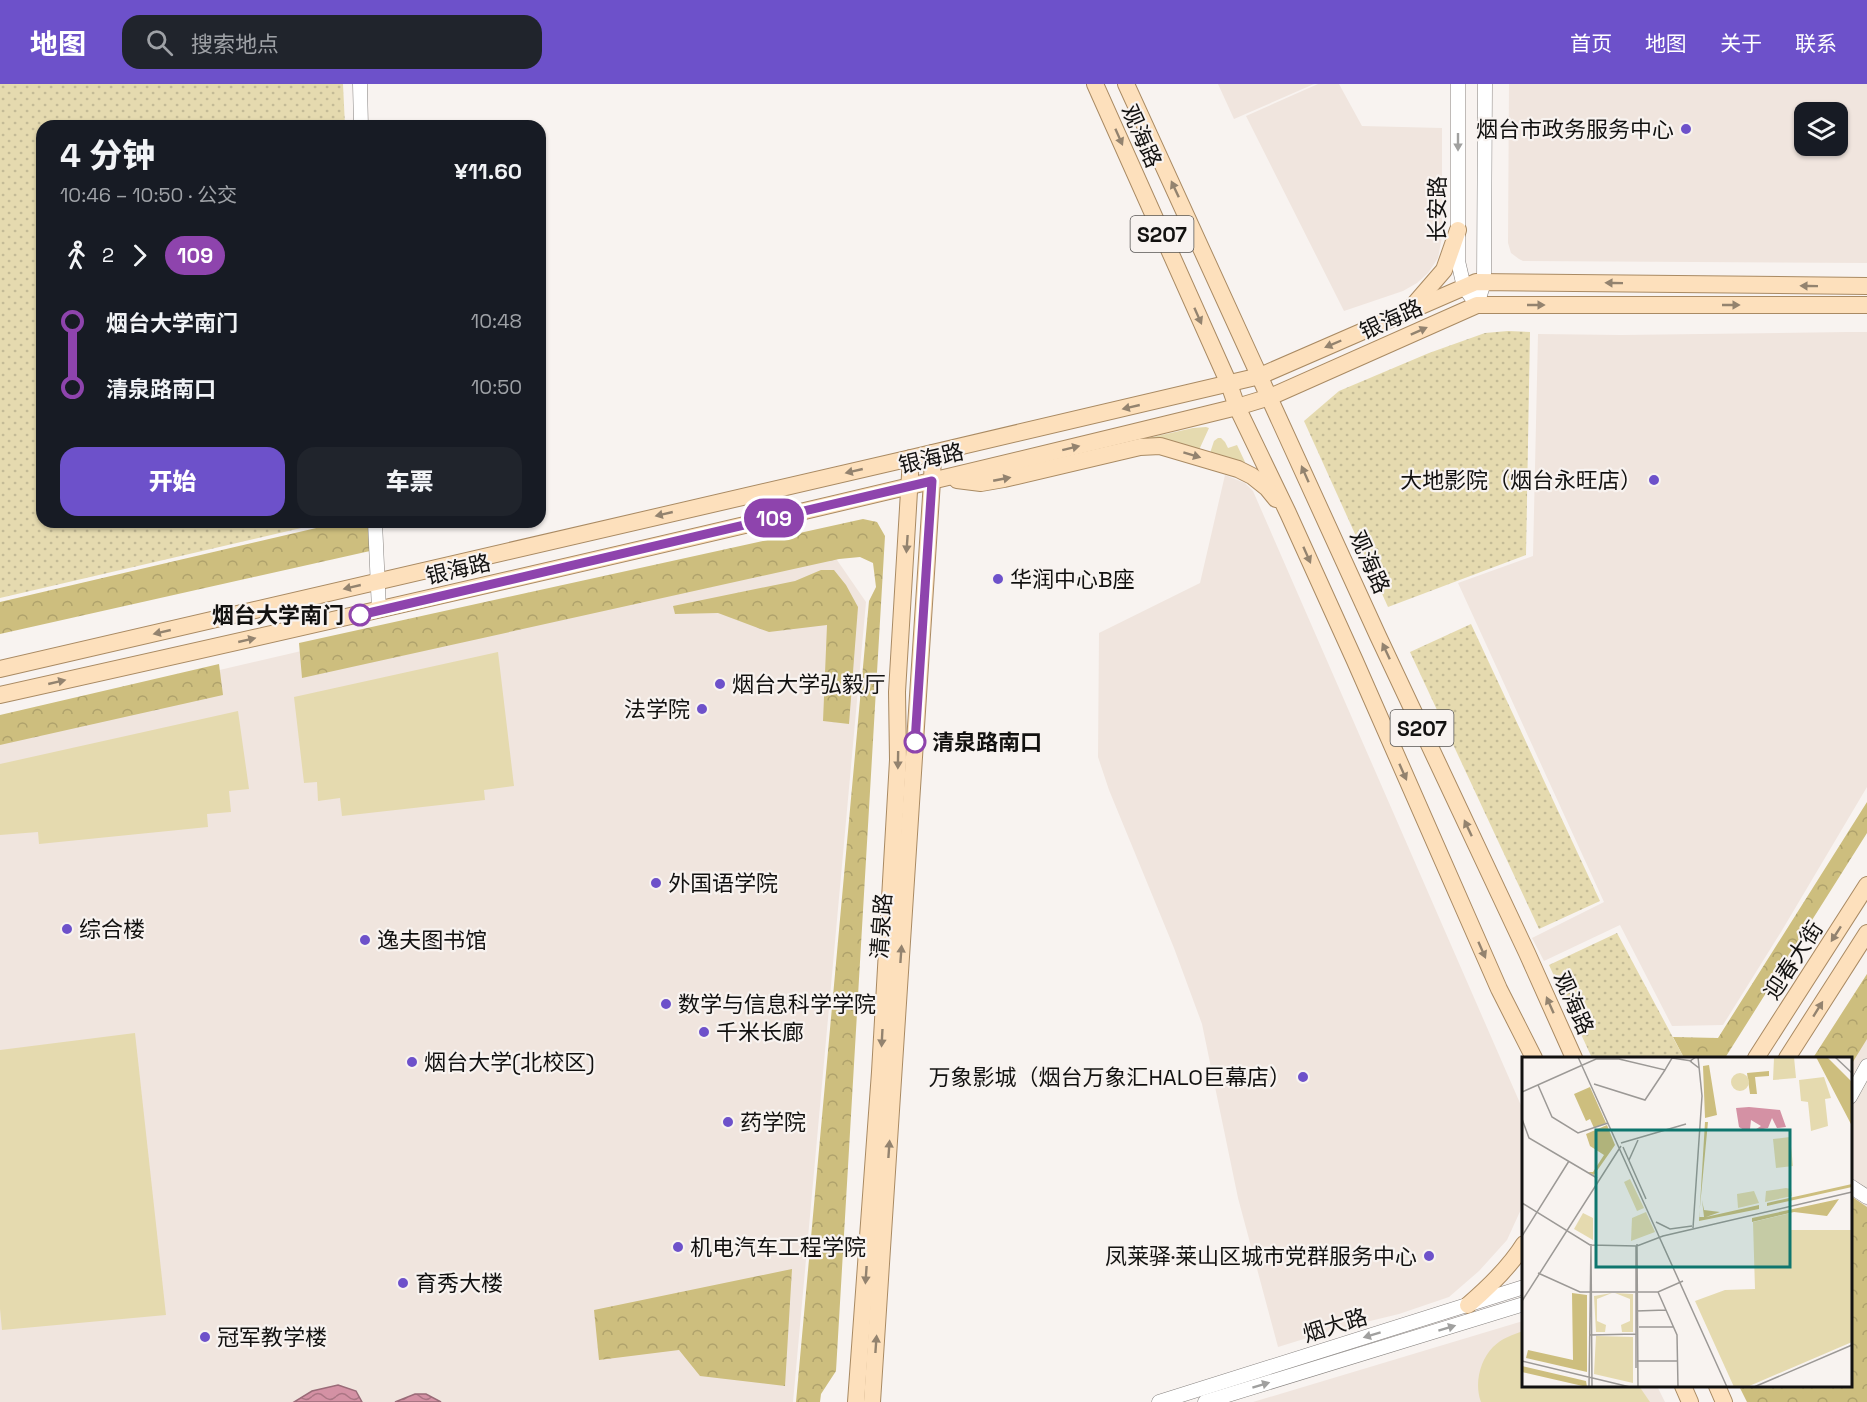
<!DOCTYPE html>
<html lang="zh">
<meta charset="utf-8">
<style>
body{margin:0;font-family:"Space Grotesk","Noto Sans SC",sans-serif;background:#20242c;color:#f1f3f6;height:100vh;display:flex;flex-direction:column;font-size:22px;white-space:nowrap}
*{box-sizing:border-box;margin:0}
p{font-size:20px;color:#9ea1a6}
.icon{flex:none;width:33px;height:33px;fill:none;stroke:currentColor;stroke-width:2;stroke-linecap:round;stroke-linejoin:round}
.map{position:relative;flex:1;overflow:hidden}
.panel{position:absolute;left:36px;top:36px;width:510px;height:408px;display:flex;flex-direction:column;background:#171b24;border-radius:18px;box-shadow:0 2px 4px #0004}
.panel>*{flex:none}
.badge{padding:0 12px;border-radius:20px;font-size:21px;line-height:39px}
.tools{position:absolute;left:1794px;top:18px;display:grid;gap:12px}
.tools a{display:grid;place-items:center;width:54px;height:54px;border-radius:12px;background:#171b24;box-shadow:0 2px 4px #0004;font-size:30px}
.map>.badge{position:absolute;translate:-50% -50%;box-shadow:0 0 0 3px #fff}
.legs{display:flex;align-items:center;gap:9px;height:66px;padding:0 24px;font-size:20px}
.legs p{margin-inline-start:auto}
.summary{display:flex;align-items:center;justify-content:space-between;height:102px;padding:0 24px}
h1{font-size:33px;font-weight:800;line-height:45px}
.primary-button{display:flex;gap:12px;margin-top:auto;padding:12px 24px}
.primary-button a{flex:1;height:69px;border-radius:18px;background:#6d51ca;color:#fff;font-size:24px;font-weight:800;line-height:69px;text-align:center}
.primary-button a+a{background:#20242c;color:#f1f3f6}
ul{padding:0 24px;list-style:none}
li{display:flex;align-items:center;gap:21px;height:66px;font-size:22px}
li i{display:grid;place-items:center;width:9px;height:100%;margin:0 8px;background:currentColor}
li i::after{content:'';width:15px;height:15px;margin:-8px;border:4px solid;border-radius:50%;background:#171b24}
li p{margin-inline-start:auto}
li:first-child i{background:linear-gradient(#0000 50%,currentColor 0)}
li:last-child i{background:linear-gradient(currentColor 50%,#0000 0)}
header{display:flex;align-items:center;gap:36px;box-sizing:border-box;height:84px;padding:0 30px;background:#6d51ca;color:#fff}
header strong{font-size:28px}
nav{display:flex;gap:33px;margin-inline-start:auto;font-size:21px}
.search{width:420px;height:54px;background:#20242c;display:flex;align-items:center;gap:15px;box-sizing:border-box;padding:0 21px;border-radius:18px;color:#9ea1a6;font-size:22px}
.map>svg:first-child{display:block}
</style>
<header>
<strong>地图</strong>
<div class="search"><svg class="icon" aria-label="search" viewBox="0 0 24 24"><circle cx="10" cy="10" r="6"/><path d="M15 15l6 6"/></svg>搜索地点</div>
<nav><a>首页</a><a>地图</a><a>关于</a><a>联系</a></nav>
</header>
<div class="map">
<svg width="1867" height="1318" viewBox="0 0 1867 1318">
<defs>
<pattern id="forest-crowns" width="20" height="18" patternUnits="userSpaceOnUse" patternTransform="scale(1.5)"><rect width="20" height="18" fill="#cdbe7e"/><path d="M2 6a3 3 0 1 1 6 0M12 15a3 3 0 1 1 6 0" fill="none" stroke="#afa26c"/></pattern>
<pattern id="park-dots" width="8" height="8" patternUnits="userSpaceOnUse" patternTransform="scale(1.5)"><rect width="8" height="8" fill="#e5daaf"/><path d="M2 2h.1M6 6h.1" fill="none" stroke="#c3ba96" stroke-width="1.8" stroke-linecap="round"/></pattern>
<pattern id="water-waves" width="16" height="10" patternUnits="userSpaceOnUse" patternTransform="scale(1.5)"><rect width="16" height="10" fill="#d491a4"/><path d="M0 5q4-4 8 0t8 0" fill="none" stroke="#ab7584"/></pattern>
</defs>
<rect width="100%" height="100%" fill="#f8f3f0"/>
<!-- built -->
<g fill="#f0e5de" fill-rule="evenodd">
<path d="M 1218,0 L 1314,0 L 1234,35 Z"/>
<path d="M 1318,0 L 1339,0 L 1362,42 L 1442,44 L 1442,153 L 1438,174 L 1428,189 L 1417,199 L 1403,207 L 1344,227 L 1246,32 Z"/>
<path d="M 1509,0 L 1867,0 L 1867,179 L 1523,177 L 1519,175 L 1511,169 L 1508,159 ZM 1804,28 L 1838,28 L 1838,62 L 1804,62 Z"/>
<path d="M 1847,248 L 1867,248 L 1867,703 L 1781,848 L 1723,941 L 1672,942 L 1620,841 L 1544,877 L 1532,854 L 1604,818 L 1458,499 L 1533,472 L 1538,250 L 1621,251 Z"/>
<path d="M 1225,391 L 1245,399 L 1253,407 L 1523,1026 L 1523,1121 L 1507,1156 L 1479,1187 L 1449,1213 L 1399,1230 L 1333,1246 L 1278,1263 L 1238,1114 L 1202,940 L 1174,864 L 1109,706 L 1098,673 L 1099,549 L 1200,499 Z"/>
<path d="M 817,447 L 866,518 L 793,1318 L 0,1318 L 0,637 Z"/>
<path d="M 1867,890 L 1867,1318 L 1747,1318 L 1739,1302 L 1850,1302 L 1850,974 L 1813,974 Z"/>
<path d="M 1523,1237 L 1524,1302 L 1657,1302 L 1665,1318 L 1253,1318 Z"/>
</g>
<!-- green -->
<g fill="#e5daaf">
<path d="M 1206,343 L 1209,344 L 1199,366 L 1168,358 L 1009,385 L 1193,344 Z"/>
<path d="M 1218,354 L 1221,354 L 1225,358 L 1228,364 L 1237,361 L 1245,378 L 1244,379 L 1210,369 L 1214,357 Z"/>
<path d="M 498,568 L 514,702 L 484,706 L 485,716 L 342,732 L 340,714 L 318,717 L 317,698 L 304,699 L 294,613 Z"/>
<path d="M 238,627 L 249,705 L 229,707 L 231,728 L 207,730 L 208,743 L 39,760 L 38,748 L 0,751 L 0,680 Z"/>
<path d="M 135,949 L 166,1231 L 2,1246 L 0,1225 L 0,966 Z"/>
<path d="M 1523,1247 L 1524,1302 L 1639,1302 L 1650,1318 L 1481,1318 C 1474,1300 1480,1276 1493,1263 C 1502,1254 1512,1251 1523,1247 Z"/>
</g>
<!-- forest -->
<g fill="url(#forest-crowns)">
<path d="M 863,435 L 877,438 L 885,452 L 836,1287 L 821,1310 L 820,1318 L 796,1318 L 869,517 L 876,503 L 873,479 L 860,473 L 839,475 L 302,594 L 299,559 Z"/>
<path d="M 342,438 L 368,438 L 370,467 L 0,550 L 0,518 Z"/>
<path d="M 821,486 L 834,486 L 846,501 L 858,523 L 849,640 L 823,637 L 827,541 L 769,548 L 718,529 L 675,530 L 673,522 L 795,497 Z"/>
<path d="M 219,580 L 223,611 L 0,661 L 0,631 Z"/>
<path d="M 1867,718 L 1867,749 L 1725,974 L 1684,974 L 1673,953 L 1718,954 Z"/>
<path d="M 1867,890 L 1867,955 L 1851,981 L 1850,974 L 1813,974 Z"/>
<path d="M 1851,1112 L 1867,1123 L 1867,1318 L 1747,1318 L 1739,1302 L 1850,1302 Z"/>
<path d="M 792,1185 L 785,1302 L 700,1292 L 679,1266 L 599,1276 L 594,1226 Z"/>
</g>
<!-- park -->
<g fill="url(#park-dots)">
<path d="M 0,0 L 343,0 L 345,42 L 42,42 L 42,438 L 327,438 L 0,514 Z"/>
<path d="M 1508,247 L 1530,248 L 1526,471 L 1388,523 L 1304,337 L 1339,307 L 1429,269 L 1485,249 Z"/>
<path d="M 1471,540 L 1600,817 L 1539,845 L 1410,568 Z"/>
<path d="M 1617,849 L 1684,974 L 1592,974 L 1549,881 Z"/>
</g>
<!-- water -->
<g fill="url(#water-waves)" stroke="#9a6b78" stroke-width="1.5">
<path d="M 338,1301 L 356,1307 L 362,1318 L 294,1318 L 312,1307 Z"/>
<path d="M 415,1310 L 426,1310 L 441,1318 L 395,1318 Z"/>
</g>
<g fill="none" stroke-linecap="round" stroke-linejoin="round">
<defs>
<g id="minor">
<path d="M 360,0 L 361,42"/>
<path d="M 1458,0 L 1458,177 L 1464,203 L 1477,221"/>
<path d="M 1477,221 L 1484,198 L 1485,0"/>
<path d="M 375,438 L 379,526"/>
<path d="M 1850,1013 L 1867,982"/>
<path d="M 1850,1102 L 1867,1113"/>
<path d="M 1159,1318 L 1524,1203"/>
<path d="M 1205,1318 L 1524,1220"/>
</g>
<g id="major">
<path d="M 1095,0 L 1229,300 L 1237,323 L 1288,429 L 1355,577 L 1499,905 L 1534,974"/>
<path d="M 1126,0 L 1378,552 L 1527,869 L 1574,974"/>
<path d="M 1412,223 L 1444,186 L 1458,146"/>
<path d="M 957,396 L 981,399 L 1004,395 L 1140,363 L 1160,362 L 1238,385 L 1252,392 L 1267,404 L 1276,415"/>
<path d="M 0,585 L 911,374 L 1260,292 L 1476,198 L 1867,202"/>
<path d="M 0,611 C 413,519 826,424 1237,323 L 1270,313 L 1477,221 L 1867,221"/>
<path d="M 1756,974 L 1867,801"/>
<path d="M 1787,974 L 1867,849"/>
<path d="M 1468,1221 C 1489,1203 1509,1184 1524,1160"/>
<path d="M 1683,1302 L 1690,1318"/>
<path d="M 1717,1302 L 1724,1318"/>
<path d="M 856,1318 L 880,988 L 898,676 L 897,608 L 911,374"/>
<path d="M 872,1318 L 932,397 L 933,369"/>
</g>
</defs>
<!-- minor casing -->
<use href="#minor" stroke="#878380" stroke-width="15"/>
<!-- major casing -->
<use href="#major" stroke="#a98a63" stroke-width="18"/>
<!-- minor -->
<use href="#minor" stroke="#fff" stroke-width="14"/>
<!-- major -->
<use href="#major" stroke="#fde0bc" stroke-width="16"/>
</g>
<!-- one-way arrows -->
<defs><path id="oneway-solid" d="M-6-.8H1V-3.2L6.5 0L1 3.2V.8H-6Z" transform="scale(1.5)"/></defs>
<g fill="#93836f">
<use href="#oneway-solid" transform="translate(1119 53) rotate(66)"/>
<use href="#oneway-solid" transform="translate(1175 105) rotate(-115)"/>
<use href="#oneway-solid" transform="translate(1614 199) rotate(-179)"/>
<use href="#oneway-solid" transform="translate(1809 202) rotate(-179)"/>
<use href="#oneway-solid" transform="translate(1536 221)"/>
<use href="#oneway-solid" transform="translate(1731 221)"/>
<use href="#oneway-solid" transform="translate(1198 232) rotate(66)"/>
<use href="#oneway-solid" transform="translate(1419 247) rotate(-24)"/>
<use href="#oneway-solid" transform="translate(1333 260) rotate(157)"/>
<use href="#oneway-solid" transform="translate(1131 323) rotate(167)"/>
<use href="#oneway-solid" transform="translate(1071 364) rotate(-14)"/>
<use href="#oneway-solid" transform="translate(1192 371) rotate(17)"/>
<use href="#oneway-solid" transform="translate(854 387) rotate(167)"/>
<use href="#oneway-solid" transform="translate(1305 390) rotate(-114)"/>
<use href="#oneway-solid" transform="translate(1002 395) rotate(-11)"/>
<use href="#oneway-solid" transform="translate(664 430) rotate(167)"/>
<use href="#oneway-solid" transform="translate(907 460) rotate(94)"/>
<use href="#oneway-solid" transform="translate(1307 471) rotate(66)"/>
<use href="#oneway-solid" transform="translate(352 503) rotate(167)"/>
<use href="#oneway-solid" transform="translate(162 548) rotate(167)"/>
<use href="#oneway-solid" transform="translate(247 556) rotate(-13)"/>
<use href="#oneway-solid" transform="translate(1386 567) rotate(-115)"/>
<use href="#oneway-solid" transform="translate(57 598) rotate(-13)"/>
<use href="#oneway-solid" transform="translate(898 676) rotate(91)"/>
<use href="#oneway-solid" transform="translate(1403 688) rotate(66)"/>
<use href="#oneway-solid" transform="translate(1468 744) rotate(-115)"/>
<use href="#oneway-solid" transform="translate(1836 850) rotate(123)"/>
<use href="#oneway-solid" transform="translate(1482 866) rotate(66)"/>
<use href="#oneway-solid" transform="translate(901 870) rotate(-86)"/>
<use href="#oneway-solid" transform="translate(1550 921) rotate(-114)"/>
<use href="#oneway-solid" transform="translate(1818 925) rotate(-58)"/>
<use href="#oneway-solid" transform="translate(882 954) rotate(93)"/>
<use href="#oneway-solid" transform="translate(889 1065) rotate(-86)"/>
<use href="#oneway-solid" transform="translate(866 1191) rotate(94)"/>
<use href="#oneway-solid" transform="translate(876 1260) rotate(-86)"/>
</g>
<g fill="#a0a09f">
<use href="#oneway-solid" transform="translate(1458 58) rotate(90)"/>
<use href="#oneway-solid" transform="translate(1447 1244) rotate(-17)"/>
<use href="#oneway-solid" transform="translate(1372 1251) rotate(163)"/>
<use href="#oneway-solid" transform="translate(1261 1301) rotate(-17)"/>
</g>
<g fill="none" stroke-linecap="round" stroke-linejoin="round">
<defs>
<path id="line-1" d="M 360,531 L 932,397 L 915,658"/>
</defs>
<!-- line-1 casing -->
<use href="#line-1" stroke="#fff" stroke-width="14"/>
<!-- line-1 -->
<use href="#line-1" stroke="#8e44ad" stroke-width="9"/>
</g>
<!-- markers -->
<g fill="#6d51ca" stroke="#f8f3f0" stroke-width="2">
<circle cx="1686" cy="45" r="6"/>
<circle cx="1654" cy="396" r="6"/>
<circle cx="998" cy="495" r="6"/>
<circle cx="720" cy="600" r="6"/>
<circle cx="702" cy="625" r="6"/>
<circle cx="656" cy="799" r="6"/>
<circle cx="67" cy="845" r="6"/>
<circle cx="365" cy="856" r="6"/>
<circle cx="666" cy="920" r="6"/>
<circle cx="704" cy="948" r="6"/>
<circle cx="412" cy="978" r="6"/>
<circle cx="1303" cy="993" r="6"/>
<circle cx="728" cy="1038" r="6"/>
<circle cx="678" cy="1163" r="6"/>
<circle cx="1429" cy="1172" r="6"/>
<circle cx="403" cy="1199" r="6"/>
<circle cx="205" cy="1253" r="6"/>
</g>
<g fill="#fff" stroke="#8e44ad" stroke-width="3">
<circle cx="360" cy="531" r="10"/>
<circle cx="915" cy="658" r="10"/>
</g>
<g text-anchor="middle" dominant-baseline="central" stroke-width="4.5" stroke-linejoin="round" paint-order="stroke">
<!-- shield labels -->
<g fill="#f8f3f0" stroke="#575553" stroke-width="1.5">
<rect x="1130.5" y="132" width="63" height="36" rx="4.5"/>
<rect x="1390.5" y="626" width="63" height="36" rx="4.5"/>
</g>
<g font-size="21" font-weight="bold" fill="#121110">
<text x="1162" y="150">S207</text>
<text x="1422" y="644">S207</text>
</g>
<!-- poi labels -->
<g font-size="22" fill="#121110" stroke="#f8f3f0" text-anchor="start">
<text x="1674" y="45" text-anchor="end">烟台市政务服务中心</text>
<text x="1642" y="396" text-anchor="end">大地影院（烟台永旺店）</text>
<text x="1010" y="495">华润中心B座</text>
<text x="732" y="600">烟台大学弘毅厅</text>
<text x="690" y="625" text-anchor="end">法学院</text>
<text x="668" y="799">外国语学院</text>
<text x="79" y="845">综合楼</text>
<text x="377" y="856">逸夫图书馆</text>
<text x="678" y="920">数学与信息科学学院</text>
<text x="716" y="948">千米长廊</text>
<text x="424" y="978">烟台大学(北校区)</text>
<text x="1291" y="993" text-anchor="end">万象影城（烟台万象汇HALO巨幕店）</text>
<text x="740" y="1038">药学院</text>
<text x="690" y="1163">机电汽车工程学院</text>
<text x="1417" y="1172" text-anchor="end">凤莱驿·莱山区城市党群服务中心</text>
<text x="415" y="1199">育秀大楼</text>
<text x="217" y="1253">冠军教学楼</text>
</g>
<!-- street labels -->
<g font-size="22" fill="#121110" stroke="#f8f3f0">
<text transform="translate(1142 52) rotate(66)">观海路</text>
<text transform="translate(1437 125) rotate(-90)">长安路</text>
<text transform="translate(1391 235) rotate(-24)">银海路</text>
<text transform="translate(931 374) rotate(-13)">银海路</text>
<text transform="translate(1370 478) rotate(66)">观海路</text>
<text transform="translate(458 485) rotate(-13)">银海路</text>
<text transform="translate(881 842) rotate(-86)">清泉路</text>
<text transform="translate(1793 876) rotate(-57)">迎春大街</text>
<text transform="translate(1574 919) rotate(66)">观海路</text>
<text transform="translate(1335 1241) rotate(-17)">烟大路</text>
</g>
<!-- stop labels -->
<g font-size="22" font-weight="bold" fill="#121110" stroke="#f8f3f0" text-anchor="end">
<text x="344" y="531">烟台大学南门</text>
<text x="932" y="658" text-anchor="start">清泉路南口</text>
</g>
</g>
<!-- overview -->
<g transform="translate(1522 973)">
<rect width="330" height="330" fill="#f8f3f0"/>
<path d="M 302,20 L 309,41 L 303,42 L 306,69 L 289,74 L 286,45 L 279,44 L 277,23 ZM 268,80 L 271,109 L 254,111 L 251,82 ZM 264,131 L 269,132 L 270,139 L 243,145 L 244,134 ZM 232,134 L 237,146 L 216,151 L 215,137 ZM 90,236 L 75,242 L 75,264 L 84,268 L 83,275 L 74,275 L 72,239 ZM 93,236 L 111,237 L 111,275 L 100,275 L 99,268 L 108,264 L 108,242 Z" fill="#e5daaf"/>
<path d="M 305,0 L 330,25 L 330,69 L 294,0 ZM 187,8 L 195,58 L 183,61 L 181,9 ZM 247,14 L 247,19 L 233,20 L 235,37 L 228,37 L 225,16 ZM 68,30 L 84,66 L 72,71 L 68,62 L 64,64 L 52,37 ZM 183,65 L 186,65 L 177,160 L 182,160 L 180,143 L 182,153 L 198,155 L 184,160 L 237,148 L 237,152 L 177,164 ZM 85,68 L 93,88 L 72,118 L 66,115 L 71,115 L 82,98 L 68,89 L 64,77 ZM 330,127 L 330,130 L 245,149 L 245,146 ZM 317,142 L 305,159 L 272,155 L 230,165 L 230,161 ZM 50,236 L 65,238 L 65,315 L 4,301 L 6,293 L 51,303 ZM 0,309 L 64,324 L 65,330 L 0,315 Z" fill="#cdbe7e"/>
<path d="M 272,0 L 274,21 L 251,23 L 252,1 ZM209 25a9 9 0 1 1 18 0a9 9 0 1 1-18 0ZM 108,122 L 122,151 L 115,154 L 102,125 ZM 124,155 L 133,175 L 109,184 L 110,161 ZM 61,156 L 71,161 L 71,183 L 52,172 ZM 269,156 L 269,173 L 330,173 L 330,285 L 225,330 L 212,330 L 173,244 L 203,233 L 233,232 L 231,165 ZM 74,279 L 111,280 L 111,326 L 72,317 Z" fill="#e5daaf"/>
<path d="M 227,50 L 258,53 L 264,70 L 255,71 L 250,61 L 246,71 L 231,74 L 239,69 L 229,63 L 228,72 L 222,73 L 217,70 L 214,51 Z" fill="#d491a4"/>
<path fill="none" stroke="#9c9996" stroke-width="1.5" d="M 56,0 L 205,330M 174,0 L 168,4 L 177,11M 313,0 L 330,16M 72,27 L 123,43 L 143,13M 16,28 L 30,60 L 56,76 L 86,66M 0,35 L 74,2 L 97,2 L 143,13 L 150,1 L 170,4M 0,62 L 7,81 L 75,121M 99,86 L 164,67M 101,90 L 124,142M 107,103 L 116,83M 0,146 L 68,188 L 115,189 L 141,179 L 330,135M 134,165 L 148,172 L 170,169M 171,171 L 180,39 L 176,0M 0,179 L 47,104M 69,187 L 70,330M 115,187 L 116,330M 16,216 L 58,235 L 136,235 L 161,224M 136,235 L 155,278 L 156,330M 0,244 L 99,89M 114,254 L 144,253M 117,270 L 152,270M 68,278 L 114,277M 0,304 L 108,330M 115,304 L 156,304M 114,311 L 114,189M 67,330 L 69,187M 232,330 L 330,288"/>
<path fill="#0f766e" fill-opacity="0.15" stroke="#0f766e" stroke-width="3" d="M 74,73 L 268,73 L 268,210 L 74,210 Z"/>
<rect width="330" height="330" fill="none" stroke="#121110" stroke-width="3"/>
</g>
</svg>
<div class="tools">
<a><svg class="icon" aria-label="layers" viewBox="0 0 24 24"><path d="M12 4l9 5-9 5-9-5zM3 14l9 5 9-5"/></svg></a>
</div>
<b class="badge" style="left:774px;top:434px;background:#8e44ad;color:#fff">109</b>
<section class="panel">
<div class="summary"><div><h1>4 分钟</h1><p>10:46 – 10:50 · 公交</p></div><b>¥11.60</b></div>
<div class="legs"><svg class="icon" aria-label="walk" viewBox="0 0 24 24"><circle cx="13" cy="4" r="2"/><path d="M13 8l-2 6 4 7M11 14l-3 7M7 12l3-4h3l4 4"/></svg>2<svg class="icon" aria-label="forward" viewBox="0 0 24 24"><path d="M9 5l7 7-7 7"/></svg><b class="badge" style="background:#8e44ad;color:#fff">109</b></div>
<ul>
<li><i style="color:#8e44ad"></i><b>烟台大学南门</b><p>10:48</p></li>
<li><i style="color:#8e44ad"></i><b>清泉路南口</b><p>10:50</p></li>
</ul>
<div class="primary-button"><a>开始</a><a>车票</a></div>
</section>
</div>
